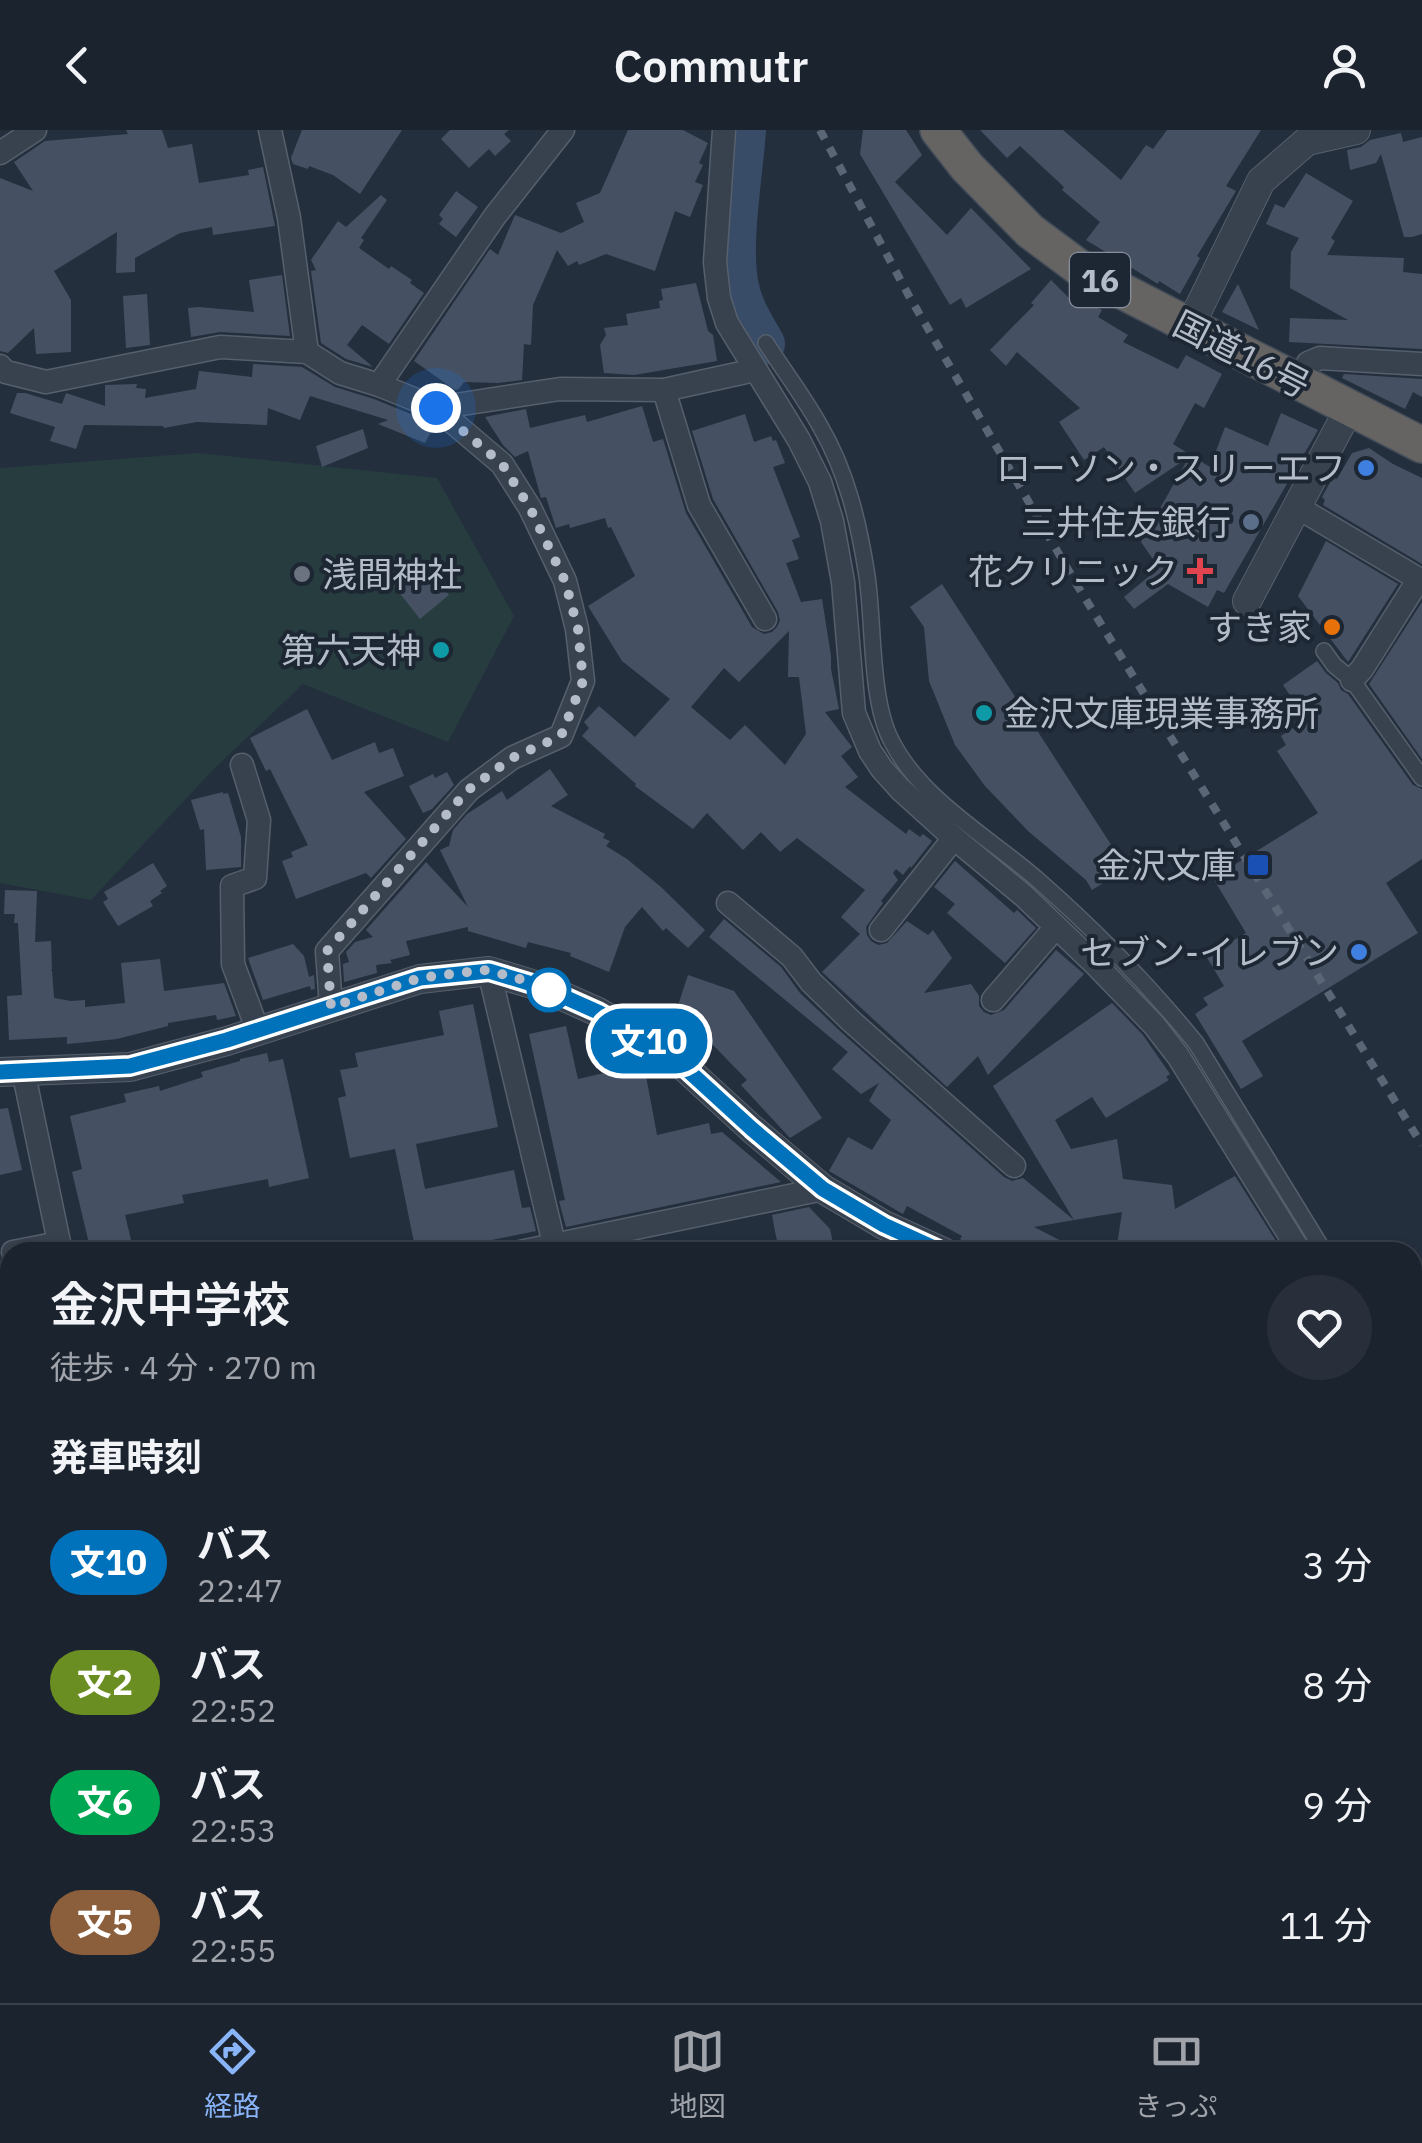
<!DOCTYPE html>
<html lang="ja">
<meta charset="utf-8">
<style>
body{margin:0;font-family:"IBM Plex Sans","Noto Sans JP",sans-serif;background:#282f3a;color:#f1f3f6;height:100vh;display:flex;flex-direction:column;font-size:38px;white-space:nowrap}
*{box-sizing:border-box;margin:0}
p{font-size:32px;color:#a0a4aa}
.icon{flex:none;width:55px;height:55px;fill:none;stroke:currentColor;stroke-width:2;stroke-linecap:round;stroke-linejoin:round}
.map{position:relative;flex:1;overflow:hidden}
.panel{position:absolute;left:0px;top:1112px;width:1422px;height:762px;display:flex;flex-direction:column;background:#1b232e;border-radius:30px 30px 0 0;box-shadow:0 2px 8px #0004,0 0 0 2px #39404a}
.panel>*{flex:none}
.badge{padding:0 20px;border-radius:32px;font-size:35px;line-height:65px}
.you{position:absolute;width:50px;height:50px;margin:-25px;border:8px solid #fff;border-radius:50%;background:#1a73e8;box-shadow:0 0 0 15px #1a73e833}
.map>.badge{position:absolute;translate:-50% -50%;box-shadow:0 0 0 5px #fff}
h2{padding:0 50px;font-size:38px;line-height:90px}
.round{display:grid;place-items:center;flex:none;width:105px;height:105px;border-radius:52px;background:#282f3a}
.headline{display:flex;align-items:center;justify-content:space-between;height:170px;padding:0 50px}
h1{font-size:48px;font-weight:600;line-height:75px}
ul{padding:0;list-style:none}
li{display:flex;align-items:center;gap:30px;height:120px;padding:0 50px}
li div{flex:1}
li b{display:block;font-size:38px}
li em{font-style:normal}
li .badge{min-width:110px;font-weight:700;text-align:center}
header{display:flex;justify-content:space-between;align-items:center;height:130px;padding:0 50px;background:#1b232e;font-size:45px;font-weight:600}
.dock{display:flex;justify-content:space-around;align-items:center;height:140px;border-top:2px solid #39404a;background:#1b232e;font-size:28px;color:#a0a4aa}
.dock a{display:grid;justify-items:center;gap:5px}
.dock .selected{color:#8ab4f8}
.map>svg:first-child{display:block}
</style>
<header><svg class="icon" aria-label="back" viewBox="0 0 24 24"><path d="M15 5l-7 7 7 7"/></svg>Commutr<svg class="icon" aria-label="person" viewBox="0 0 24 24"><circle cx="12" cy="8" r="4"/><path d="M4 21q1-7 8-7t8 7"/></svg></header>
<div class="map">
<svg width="1422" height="1873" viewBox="0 0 1422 1873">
<rect width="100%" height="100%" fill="#242f3e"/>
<!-- green -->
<path fill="#263c3f" d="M 199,323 L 437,348 L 514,486 L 448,612 L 303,554 L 212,641 L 91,770 L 0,753 L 0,338 Z"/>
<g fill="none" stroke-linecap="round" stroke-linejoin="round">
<!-- river -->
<g stroke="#394c67" stroke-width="42">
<path d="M 745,0 C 742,45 729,115 738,157 C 742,178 754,196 764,214"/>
<path d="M 1412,1782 L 1422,1785"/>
<path d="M 0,1830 L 10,1823"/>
</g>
</g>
<!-- building -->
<g fill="#455162" fill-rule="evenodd">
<path d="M 126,0 L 162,0 L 168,18 L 192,14 L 199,53 L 249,45 L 248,40 L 263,37 L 275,96 L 213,105 L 212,97 L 180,103 L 135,128 L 135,142 L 116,143 L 117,102 L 54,141 L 71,170 L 71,222 L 36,224 L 34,198 L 8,223 L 0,221 L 0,48 L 33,61 L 14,32 L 45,11 L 128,4 Z"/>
<path d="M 302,0 L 402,0 L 360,64 L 333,45 L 309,36 L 308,39 L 293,34 L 291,28 Z"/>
<path d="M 450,0 L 509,0 L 504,4 L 511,11 L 495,26 L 489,19 L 469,38 L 441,9 Z"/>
<path d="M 628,0 L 683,0 L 708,13 L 699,33 L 703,35 L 695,52 L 703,55 L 690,87 L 675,81 L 655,141 L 606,124 L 579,135 L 577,131 L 568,136 L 557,120 L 533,175 L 531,215 L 524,214 L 522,250 L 498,253 L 464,252 L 459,259 L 455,260 L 414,231 L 490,119 L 498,125 L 515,85 L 561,103 L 584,92 L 576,73 L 600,63 Z"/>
<path d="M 863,0 L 906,0 L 922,25 L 895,52 L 947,105 L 971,78 L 1031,139 L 966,178 L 961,168 L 950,175 L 860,24 Z"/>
<path d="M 980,0 L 1063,0 L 1121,50 L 1146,15 L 1153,19 L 1167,0 L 1261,0 L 1226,56 L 1236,61 L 1197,126 L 1200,128 L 1180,164 L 1159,151 L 1158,154 L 1086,110 L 1100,92 L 1062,60 L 1064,57 L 1020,16 L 1007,28 Z"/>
<path d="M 1401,3 L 1403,12 L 1422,7 L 1422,104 L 1412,107 L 1404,107 L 1381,24 L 1376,33 L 1350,40 L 1347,20 L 1361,17 L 1370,10 Z"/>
<path d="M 1306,43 L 1353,71 L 1331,108 L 1335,111 L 1327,125 L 1404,128 L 1403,142 L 1422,144 L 1422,219 L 1289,212 L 1290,188 L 1348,190 L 1290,158 L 1291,122 L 1299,108 L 1266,94 L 1275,74 L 1284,78 Z"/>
<path d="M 456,61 L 478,77 L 456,107 L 439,94 L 443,89 L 439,85 Z"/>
<path d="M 381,65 L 387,70 L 361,108 L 364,110 L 359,118 L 389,139 L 391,136 L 412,150 L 410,153 L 424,163 L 389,214 L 362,195 L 347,215 L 373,237 L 346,229 L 321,213 L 311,141 L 316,140 L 311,130 L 338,91 L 346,97 Z"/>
<path d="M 282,145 L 290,206 L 220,202 L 191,207 L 188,178 L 199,177 L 254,182 L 249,150 Z"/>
<path d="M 1051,150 L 1075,174 L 1079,169 L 1102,180 L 1098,187 L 1128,205 L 1123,212 L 1178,239 L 1186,225 L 1222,244 L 1204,278 L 1195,273 L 1173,314 L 1210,337 L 1225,297 L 1268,316 L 1281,283 L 1318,300 L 1224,463 L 1217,460 L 1208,477 L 1168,454 L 1134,479 L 1124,467 L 1159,438 L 1141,412 L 1189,327 L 1135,363 L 1104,317 L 1084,330 L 1059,292 L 1080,278 L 1017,222 L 1006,236 L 990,220 L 1034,175 L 1031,173 Z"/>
<path d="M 696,153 L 708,201 L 713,205 L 717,231 L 634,245 L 604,243 L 600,215 L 606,205 L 604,198 L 628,195 L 626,184 L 660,178 L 659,171 L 663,170 L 661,159 Z"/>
<path d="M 1238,154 L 1259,200 L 1222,182 Z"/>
<path d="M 147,164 L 150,215 L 126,218 L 123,166 Z"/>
<path d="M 253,234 L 302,237 L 335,257 L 374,269 L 428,291 L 434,296 L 425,313 L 378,294 L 388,290 L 310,266 L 300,290 L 268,278 L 267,295 L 197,292 L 164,298 L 163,296 L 84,295 L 76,319 L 50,311 L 55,297 L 10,283 L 17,263 L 25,263 L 62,274 L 66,263 L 105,276 L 105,255 L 137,254 L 136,258 L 146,259 L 145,268 L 196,259 L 199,241 L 252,247 Z"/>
<path d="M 1344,244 L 1422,249 L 1422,267 L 1413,262 L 1405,279 L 1342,248 Z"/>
<path d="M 642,276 L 653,312 L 663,309 L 686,383 L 752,497 L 764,504 L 772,502 L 777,497 L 780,490 L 778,482 L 713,369 L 692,301 L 745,284 L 754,312 L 771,306 L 773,311 L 776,310 L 785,333 L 773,337 L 800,407 L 792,410 L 799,429 L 786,433 L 801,472 L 822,469 L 831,526 L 831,539 L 839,579 L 825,582 L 852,617 L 841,626 L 858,647 L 845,657 L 906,704 L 909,699 L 920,707 L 923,704 L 932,711 L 911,738 L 910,736 L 903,745 L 896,739 L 893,743 L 898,750 L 881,771 L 883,773 L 866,797 L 867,805 L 871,811 L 878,815 L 887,813 L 907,791 L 928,805 L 933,800 L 952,828 L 924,863 L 971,854 L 979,866 L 979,876 L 984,882 L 991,885 L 1004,880 L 1056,820 L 1084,844 L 988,945 L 978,926 L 947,957 L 822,842 L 860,804 L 841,787 L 865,760 L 797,708 L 780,722 L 761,702 L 743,720 L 707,683 L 693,699 L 635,656 L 636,654 L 582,606 L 589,598 L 584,592 L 599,576 L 635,607 L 670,569 L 622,531 L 588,476 L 635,446 L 611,397 L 608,398 L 605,388 L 570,398 L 569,394 L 556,398 L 546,367 L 541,368 L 528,321 L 515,327 L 503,315 L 485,287 L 526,279 L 530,298 L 585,285 L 587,292 ZM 789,501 L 788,547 L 799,547 L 806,604 L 785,635 L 745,595 L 730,610 L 691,577 L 724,538 L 739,552 Z"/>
<path d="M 363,299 L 368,318 L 322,337 L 316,316 Z"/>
<path d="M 1369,318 L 1393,334 L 1422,348 L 1422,434 L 1323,375 L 1325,370 L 1322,367 L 1333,347 L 1337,349 L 1352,323 Z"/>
<path d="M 1326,411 L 1398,454 L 1348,532 L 1298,466 Z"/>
<path d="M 422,433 L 449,465 L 420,489 L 394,456 Z"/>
<path d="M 942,454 L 1121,730 L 1112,735 L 1118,744 L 1092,760 L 1086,750 L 1028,701 L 985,656 L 955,615 L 929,551 L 924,497 L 910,477 Z"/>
<path d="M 1422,472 L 1422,629 L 1369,554 Z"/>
<path d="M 1317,531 L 1326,543 L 1338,553 L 1341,560 L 1348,564 L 1413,655 L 1422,659 L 1422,729 L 1386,753 L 1418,803 L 1242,911 L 1263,946 L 1241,959 L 1195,884 L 1208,875 L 1203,868 L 1224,856 L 1206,826 L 1246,803 L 1213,748 L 1318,683 L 1277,621 L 1286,615 L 1281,606 L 1306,589 L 1283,555 Z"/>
<path d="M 307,579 L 332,630 L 375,612 L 379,623 L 393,618 L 404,646 L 364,662 L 406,709 L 371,748 L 366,743 L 296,769 L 282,731 L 293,727 L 291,722 L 308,715 L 270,639 L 266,641 L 250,608 Z"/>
<path d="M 550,639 L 568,665 L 551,676 L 605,704 L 603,708 L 610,711 L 606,716 L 627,729 L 661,757 L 705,800 L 688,818 L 666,798 L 663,801 L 642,777 L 625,797 L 609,842 L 570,826 L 571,823 L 528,812 L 526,818 L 468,801 L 468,797 L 406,811 L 410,825 L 390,830 L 392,833 L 376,835 L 377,843 L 344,852 L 343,834 L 349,832 L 346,822 L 355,812 L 373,807 L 366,800 L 426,732 L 468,777 L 440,720 L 449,716 L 453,700 L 467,684 L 502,661 L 507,670 Z"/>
<path d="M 447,642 L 454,655 L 432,679 L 423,683 L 409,656 L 433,644 L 435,648 Z"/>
<path d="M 223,662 L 223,664 L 228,663 L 241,707 L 241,737 L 206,740 L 204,699 L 200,700 L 191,670 Z"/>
<path d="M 955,731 L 1014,783 L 1017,780 L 1036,798 L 1005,833 L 947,783 L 955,774 L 934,757 Z"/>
<path d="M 153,733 L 167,756 L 160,761 L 162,763 L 150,771 L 153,776 L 118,796 L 103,772 L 108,769 L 104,762 Z"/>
<path d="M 5,760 L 37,761 L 35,812 L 51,811 L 52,840 L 50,841 L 52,841 L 54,868 L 71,871 L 85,870 L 85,877 L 125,873 L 121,833 L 160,829 L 164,861 L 224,853 L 236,886 L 217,890 L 216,885 L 168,893 L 168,896 L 117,909 L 88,912 L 67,914 L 67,907 L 9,910 L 7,866 L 22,865 L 18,793 L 14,793 L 15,784 L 4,784 Z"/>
<path d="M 724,789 L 781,837 L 800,863 L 841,902 L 1004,1047 L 1012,1051 L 1023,1048 L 1074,1090 L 1034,1097 L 1083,1122 L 997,1122 L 983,1114 L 980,1120 L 960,1109 L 962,1106 L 907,1076 L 903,1084 L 829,1041 L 848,1007 L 872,1020 L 891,990 L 869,971 L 879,953 L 861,964 L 832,939 L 848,922 L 709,807 Z"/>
<path d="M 293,814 L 304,826 L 309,847 L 314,845 L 315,859 L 311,860 L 310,856 L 263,870 L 248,828 Z"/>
<path d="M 688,845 L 734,861 L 822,988 L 790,1008 L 741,955 L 747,950 L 713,915 L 706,923 L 679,896 L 672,894 Z"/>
<path d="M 1112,873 L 1143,905 L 1170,944 L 1166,947 L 1169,950 L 1106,988 L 1092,967 L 1055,990 L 1071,1019 L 1117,1009 L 1123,1049 L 1172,1055 L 1175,1079 L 1235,1046 L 1283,1122 L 1116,1122 L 1122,1082 L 1074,1090 L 993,956 Z"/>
<path d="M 473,874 L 498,997 L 416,1014 L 425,1059 L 514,1040 L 522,1078 L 530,1077 L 536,1101 L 433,1122 L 416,1122 L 395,1019 L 350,1028 L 338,968 L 346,966 L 340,940 L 358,937 L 355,923 L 444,905 L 439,881 Z"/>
<path d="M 566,896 L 578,949 L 635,936 L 646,946 L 657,1005 L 709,993 L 711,1004 L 722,1002 L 781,1052 L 566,1097 L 559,1071 L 565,1070 L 529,904 Z"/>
<path d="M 267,923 L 269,932 L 283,929 L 309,1048 L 269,1057 L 268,1049 L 182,1065 L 184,1073 L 125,1085 L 134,1122 L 91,1122 L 72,1042 L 82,1039 L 70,986 L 126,972 L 124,964 L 159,956 L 160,961 L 203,947 L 201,942 L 240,931 L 240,929 Z"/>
<path d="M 8,978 L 22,1040 L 0,1045 L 0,979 Z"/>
<path d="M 809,1077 L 830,1099 L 835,1122 L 779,1122 L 772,1085 Z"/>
</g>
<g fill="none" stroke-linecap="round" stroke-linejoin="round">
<defs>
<g id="pedestrian">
<path d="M 766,213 C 784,241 804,267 820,296 C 847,342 859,394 867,446 C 874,494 870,569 891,610 C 920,669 990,708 1038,750 C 1095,800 1148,854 1196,913 L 1320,1115 L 1319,1122"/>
<path d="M 1324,521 L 1334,535 L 1352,550 L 1422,648"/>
</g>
<g id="minor">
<path d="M 270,0 L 289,88 L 307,222"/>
<path d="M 724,0 L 715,132 L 719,168 L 727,193 L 799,310 L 820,352 L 832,391 L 843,452 L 854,583 L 870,621 L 882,639 L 900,659 L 954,708 L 1024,766 L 1096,835 L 1154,895 L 1178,926 L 1300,1122"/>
<path d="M 0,23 L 35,0"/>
<path d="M 0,236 L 6,242 L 46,252 L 220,217 L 307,222 L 340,243 L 379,255 L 436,278 L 502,334 L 530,378 L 565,451 L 577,499 L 583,551 L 561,606 L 512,628 L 469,660 L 327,821 L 331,877"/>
<path d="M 1297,253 L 1308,233 L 1320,228 L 1422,234"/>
<path d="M 379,255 L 495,86 L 563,0"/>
<path d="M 664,260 L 699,375 L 765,489"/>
<path d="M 436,278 L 560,259 L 664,260 L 755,240"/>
<path d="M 1297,377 L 1422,451"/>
<path d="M 1352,550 L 1362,539 L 1419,449"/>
<path d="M 242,635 L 259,690 L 255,748 L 232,756 L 233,834 L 258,901"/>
<path d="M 728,773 L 792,827 L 811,852 L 851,891 L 1014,1036"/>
<path d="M 881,800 L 954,708"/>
<path d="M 489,841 L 556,1122"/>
<path d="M 993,870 L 1056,797"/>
<path d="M 23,940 L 61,1122"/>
<path d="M 13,1122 L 59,1113"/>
<path d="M 520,1122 L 823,1059"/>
<path d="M 1412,1320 L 1422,1333"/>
<path d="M 0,1497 L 10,1494"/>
<path d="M 1412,1709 L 1422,1712"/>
<path d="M 0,1777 L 10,1786"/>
<path d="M 91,1865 L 98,1873"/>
<path d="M 311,1873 L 320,1865"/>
</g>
<g id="tertiary">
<path d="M 1189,198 L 1261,51 L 1307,11 L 1356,0"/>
<path d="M 1247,471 L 1349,279"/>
<path d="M 0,942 L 130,937 L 227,911 L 420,849 L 489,841 L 542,857 L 598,882 L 670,924 L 752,999 L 823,1059 L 884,1095 L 943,1122"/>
<path d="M 1412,1202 L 1422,1196"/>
<path d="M 1412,1233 L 1422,1227"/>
<path d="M 0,1595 L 10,1592"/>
<path d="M 0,1624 L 10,1622"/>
<path d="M 1412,1831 L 1422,1834"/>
<path d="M 54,1873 L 62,1865"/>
</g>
<path id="trunk" d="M 938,0 L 967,37 L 1030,101 L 1085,142 L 1422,315"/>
</defs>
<!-- pedestrian casing -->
<use href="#pedestrian" stroke="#565f6c" stroke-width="18"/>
<!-- minor casing -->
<use href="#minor" stroke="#565f6c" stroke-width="25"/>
<!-- tertiary casing -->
<use href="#tertiary" stroke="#565f6c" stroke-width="30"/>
<!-- trunk casing -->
<use href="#trunk" stroke="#434c59" stroke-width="38"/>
<!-- pedestrian -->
<use href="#pedestrian" stroke="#38414e" stroke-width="15"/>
<!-- minor -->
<use href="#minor" stroke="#38414e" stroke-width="22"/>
<!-- tertiary -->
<use href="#tertiary" stroke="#38414e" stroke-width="28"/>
<!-- trunk -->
<use href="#trunk" stroke="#656462" stroke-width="35"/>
<!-- rail -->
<path stroke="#5a6575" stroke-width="8" stroke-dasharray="10 10" stroke-linecap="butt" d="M 820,0 L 909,166 L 1077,455 L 1422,1015"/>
</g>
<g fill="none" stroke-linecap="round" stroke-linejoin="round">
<defs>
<path id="line" d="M 0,942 L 130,936 L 227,910 L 420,848 L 489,841 L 542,857 L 598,882 L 670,924 L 752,999 L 823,1059 L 884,1095 L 943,1122"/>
</defs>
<!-- line casing -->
<use href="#line" stroke="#fff" stroke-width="22"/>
<!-- line -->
<use href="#line" stroke="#0072bc" stroke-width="15"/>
<!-- walk -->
<path stroke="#b4bcc9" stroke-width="10" stroke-dasharray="0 18" d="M 436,278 L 502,334 L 530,378 L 565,451 L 578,499 L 583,551 L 561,606 L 512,628 L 468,660 L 327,821 L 331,877 L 420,848 L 484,840 L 514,847 L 549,860"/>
</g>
<!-- markers -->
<g fill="#3f7fe0" stroke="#1d2633" stroke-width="4">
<circle cx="1366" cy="338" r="10"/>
<circle cx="1359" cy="822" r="10"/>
</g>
<circle fill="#5c6f8a" stroke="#1d2633" stroke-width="4" cx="1251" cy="392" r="10"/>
<path fill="#e0444e" stroke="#1d2633" stroke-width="4" d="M1195 426h10v10h10v10h-10v10h-10v-10h-10v-10h10z"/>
<circle fill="#6b7280" stroke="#1d2633" stroke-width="4" cx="302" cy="444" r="10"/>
<circle fill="#e8710a" stroke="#1d2633" stroke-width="4" cx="1332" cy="497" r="10"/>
<g fill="#0f9aa8" stroke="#1d2633" stroke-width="4">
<circle cx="441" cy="520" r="10"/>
<circle cx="984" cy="583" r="10"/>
</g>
<rect fill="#1a4fb4" stroke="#1d2633" stroke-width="4" x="1246" y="723" width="24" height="24" rx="5"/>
<circle fill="#fff" stroke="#0072bc" stroke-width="5" cx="549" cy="860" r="20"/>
<g text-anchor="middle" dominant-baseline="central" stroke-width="8" stroke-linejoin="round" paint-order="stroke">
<!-- shield labels -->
<rect fill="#1d2633" stroke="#878f9c" stroke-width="2.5" x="1070" y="123" width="60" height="54" rx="8"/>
<g font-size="32" font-weight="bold" fill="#b4bcc9">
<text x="1100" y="150">16</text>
</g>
<!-- street labels -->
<g font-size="35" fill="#b4bcc9" stroke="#1d2633">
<text transform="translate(1242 224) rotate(27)">国道16号</text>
</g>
<!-- poi labels -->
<g font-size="35" fill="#b4bcc9" stroke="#1d2633" text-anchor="end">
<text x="1346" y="338">ローソン・スリーエフ</text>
<text x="1231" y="392">三井住友銀行</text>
<text x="1178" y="441">花クリニック</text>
<text x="322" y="444" text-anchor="start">浅間神社</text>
<text x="1312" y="497">すき家</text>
<text x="421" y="520">第六天神</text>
<text x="1004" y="583" text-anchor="start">金沢文庫現業事務所</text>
<text x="1236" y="735">金沢文庫</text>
<text x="1339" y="822">セブン-イレブン</text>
</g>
</g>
</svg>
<div class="you" style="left:436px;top:278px"></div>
<b class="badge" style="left:649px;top:911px;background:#0072bc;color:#fff">文10</b>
<section class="panel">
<div class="headline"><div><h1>金沢中学校</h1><p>徒歩 · 4 分 · 270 m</p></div><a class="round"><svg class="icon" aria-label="heart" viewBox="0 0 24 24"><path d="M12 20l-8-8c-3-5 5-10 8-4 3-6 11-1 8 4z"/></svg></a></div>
<h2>発車時刻</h2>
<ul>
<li><span class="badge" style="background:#0072bc;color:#fff">文10</span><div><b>バス</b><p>22:47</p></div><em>3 分</em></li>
<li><span class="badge" style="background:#6b8e23;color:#fff">文2</span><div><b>バス</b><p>22:52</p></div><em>8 分</em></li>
<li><span class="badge" style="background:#00a651;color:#fff">文6</span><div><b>バス</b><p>22:53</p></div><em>9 分</em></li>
<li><span class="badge" style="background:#8b5e3c;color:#fff">文5</span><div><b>バス</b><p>22:55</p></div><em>11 分</em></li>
</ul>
</section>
</div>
<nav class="dock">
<a class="selected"><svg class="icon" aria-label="directions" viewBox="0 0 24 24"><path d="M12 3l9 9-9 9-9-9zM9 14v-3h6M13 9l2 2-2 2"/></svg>経路</a>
<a><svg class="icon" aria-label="map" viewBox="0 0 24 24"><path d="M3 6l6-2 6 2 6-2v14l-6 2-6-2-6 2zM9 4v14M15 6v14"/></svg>地図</a>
<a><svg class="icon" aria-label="tickets" viewBox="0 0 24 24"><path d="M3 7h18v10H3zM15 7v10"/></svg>きっぷ</a>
</nav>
